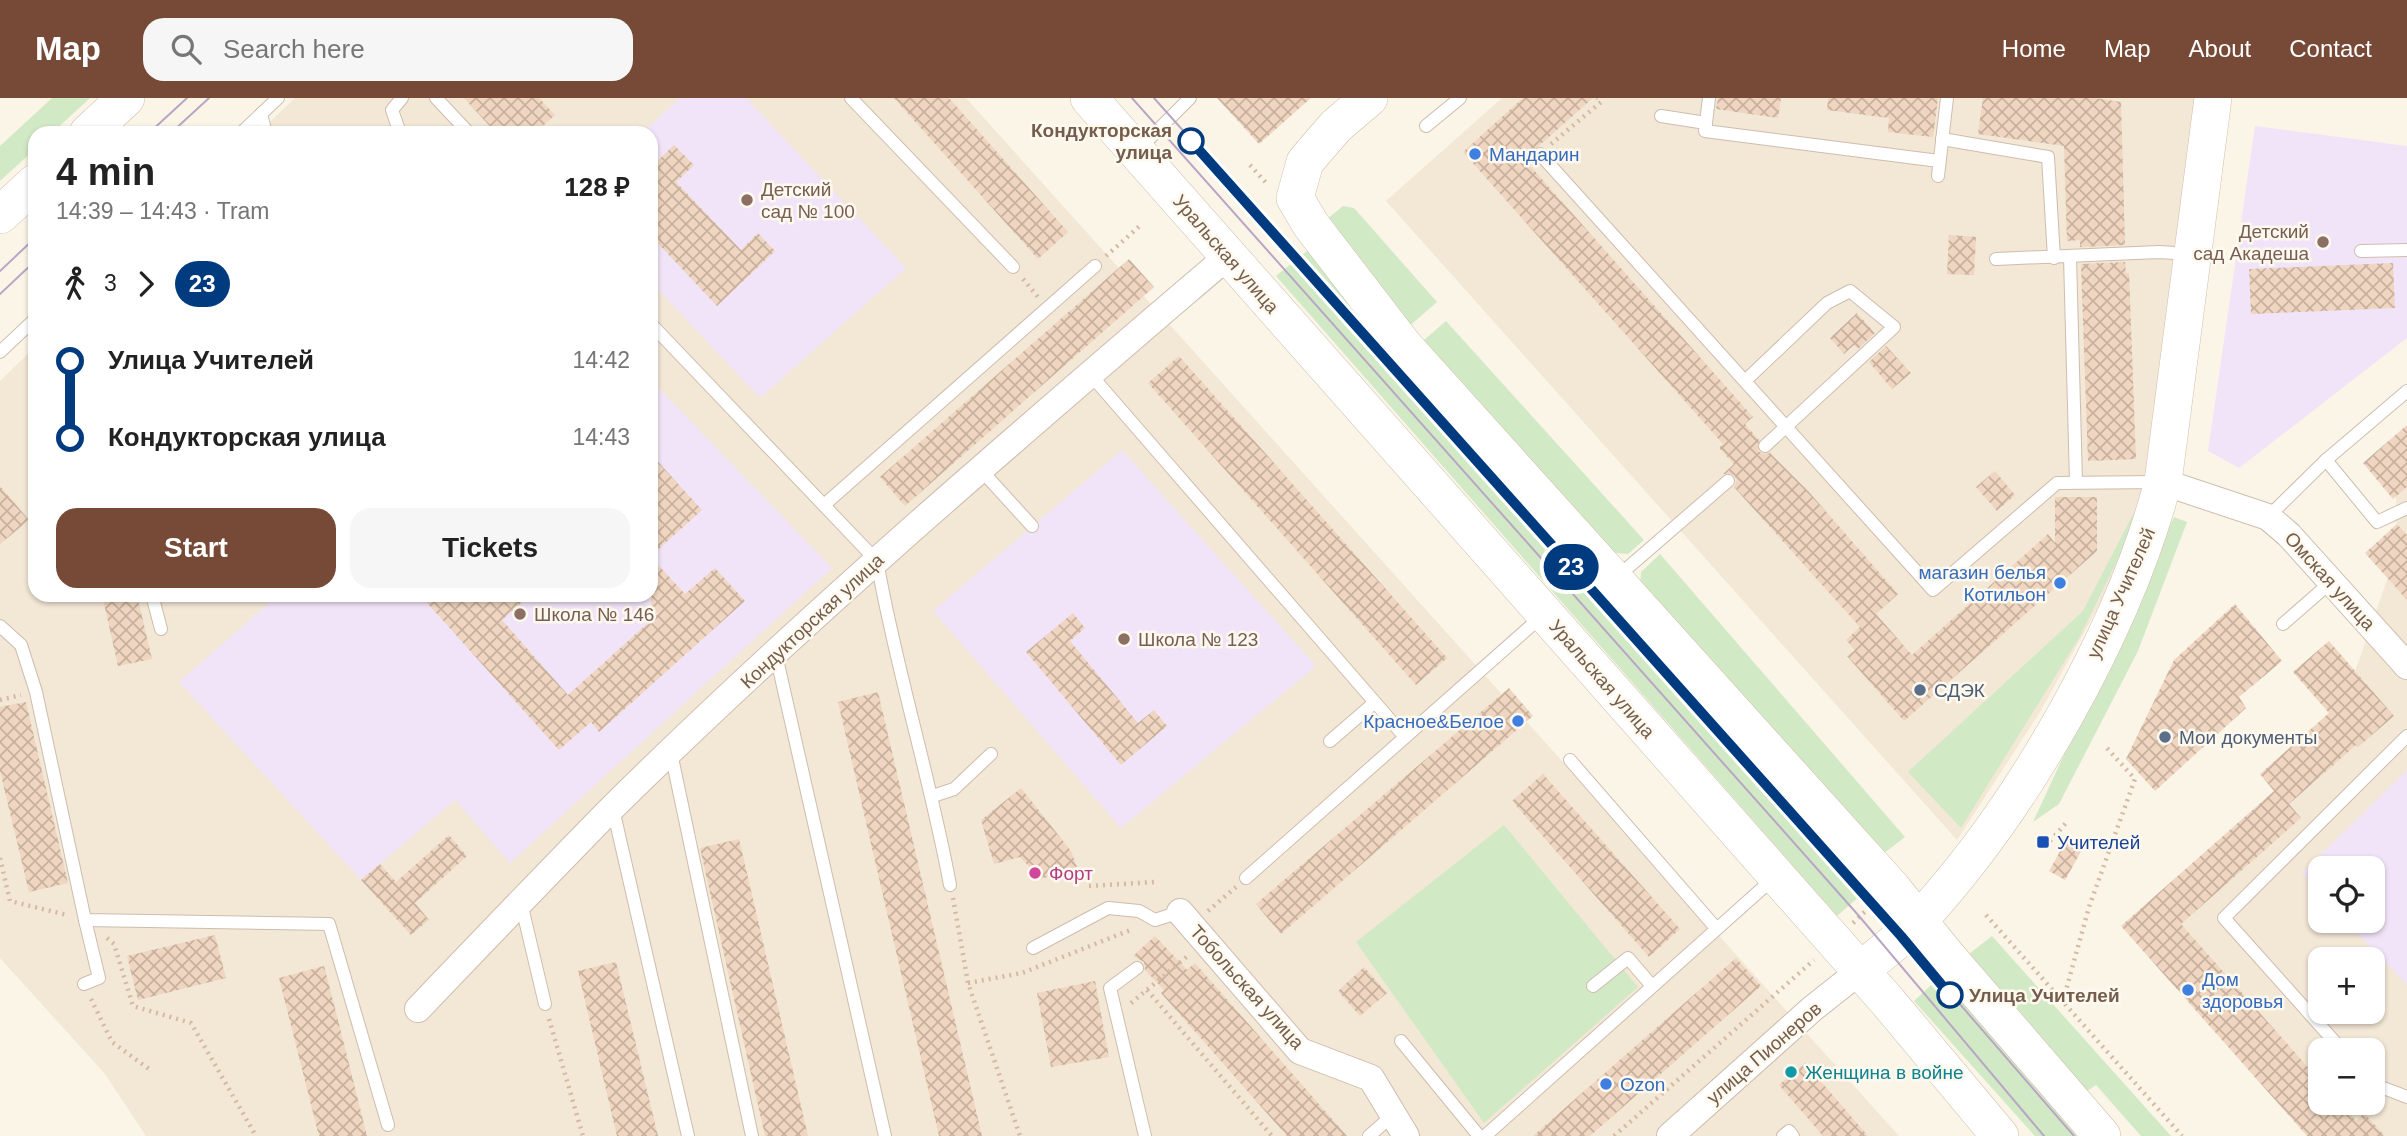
<!DOCTYPE html>
<meta charset="utf-8">
<style>
body{margin:0;font-family:Arial,sans-serif;background:#f6f6f6;color:#222;height:100vh;display:flex;flex-direction:column;font-size:26px;white-space:nowrap}
*{box-sizing:border-box;margin:0}
p{font-size:23px;color:#767676}
.icon{flex:none;width:38px;height:38px;fill:none;stroke:currentColor;stroke-width:2;stroke-linecap:round;stroke-linejoin:round}
.map{position:relative;flex:1;overflow:hidden}
.panel{position:absolute;left:28px;top:28px;width:630px;height:476px;display:flex;flex-direction:column;background:#fff;border-radius:21px;box-shadow:0 2px 5px #0004}
.panel>*{flex:none}
.badge{padding:0 14px;border-radius:23px;font-size:24px;line-height:46px}
.fabs{position:absolute;left:2308px;top:758px;display:grid;gap:14px}
.fabs a{display:grid;place-items:center;width:77px;height:77px;border-radius:14px;background:#fff;box-shadow:0 2px 5px #0004;font-size:35px}
.map>.badge{position:absolute;translate:-50% -50%;box-shadow:0 0 0 4px #fff}
.legs{display:flex;align-items:center;gap:10px;height:77px;padding:0 28px;font-size:23px}
.legs p{margin-inline-start:auto}
.headline{display:flex;align-items:center;justify-content:space-between;height:119px;padding:0 28px}
h1{font-size:38px;font-weight:800;line-height:52px}
.button{display:flex;gap:14px;margin-top:auto;padding:14px 28px}
.button a{flex:1;height:80px;border-radius:21px;background:#774a38;color:#fff;font-size:28px;font-weight:800;line-height:80px;text-align:center}
.button a+a{background:#f6f6f6;color:#222}
ul{padding:0 28px;list-style:none}
li{display:flex;align-items:center;gap:24px;height:77px;font-size:26px}
li i{display:grid;place-items:center;width:10px;height:100%;margin:0 9px;background:currentColor}
li i::after{content:'';width:18px;height:18px;margin:-9px;border:5px solid;border-radius:50%;background:#fff}
li p{margin-inline-start:auto}
li:first-child i{background:linear-gradient(#0000 50%,currentColor 0)}
li:last-child i{background:linear-gradient(currentColor 50%,#0000 0)}
header{display:flex;align-items:center;gap:42px;box-sizing:border-box;height:98px;padding:0 35px;background:#774a38;color:#fff}
header strong{font-size:33px}
nav{display:flex;gap:38px;margin-inline-start:auto;font-size:24px}
.search{width:490px;height:63px;background:#f6f6f6;display:flex;align-items:center;gap:18px;box-sizing:border-box;padding:0 24px;border-radius:21px;color:#767676;font-size:26px}
.map>svg:first-child{display:block}
</style>
<header>
<strong>Map</strong>
<div class="search"><svg class="icon" aria-label="search" viewBox="0 0 24 24"><circle cx="10" cy="10" r="6"/><path d="M15 15l6 6"/></svg>Search here</div>
<nav><a>Home</a><a>Map</a><a>About</a><a>Contact</a></nav>
</header>
<div class="map">
<svg width="2407" height="1038" viewBox="0 0 2407 1038">
<defs>
<pattern id="building-cross-hatch" width="8" height="8" patternUnits="userSpaceOnUse" patternTransform="scale(1.75)"><rect width="8" height="8" fill="#f0d6c0"/><path d="M0 0l8 8M0 8l8-8" fill="none" stroke="#c7b19e"/></pattern>
</defs>
<rect width="100%" height="100%" fill="#fbf5e8"/>
<!-- residential -->
<g fill="#f3e7d6" fill-rule="evenodd">
<path d="M 295,0 L 966,0 L 1899,1038 L 146,1038 L 105,976 L 0,860 L 0,283 L 35,249 L 35,497 L 651,497 L 651,35 L 258,35 Z"/>
<path d="M 1502,0 L 2197,0 L 2155,360 L 2114,480 L 2040,614 L 1957,742 L 1386,103 Z"/>
<path d="M 2407,351 L 2407,1038 L 2329,1038 L 2163,838 L 2345,602 L 2396,456 L 2396,360 ZM 2320,770 L 2373,770 L 2373,822 L 2320,822 ZM 2320,861 L 2373,861 L 2373,914 L 2320,914 ZM 2320,952 L 2373,952 L 2373,1004 L 2320,1004 Z"/>
</g>
<!-- education -->
<g fill="#f2e4f8">
<path d="M 680,0 L 746,0 L 906,170 L 760,300 L 651,184 L 651,35 L 642,35 Z"/>
<path d="M 2255,28 L 2407,48 L 2407,240 L 2239,370 L 2208,353 Z"/>
<path d="M 651,282 L 832,470 L 510,765 L 455,702 L 361,782 L 179,584 L 278,497 L 651,497 Z"/>
<path d="M 1122,352 L 1316,568 L 1121,730 L 933,513 Z"/>
<path d="M 2407,672 L 2407,887 L 2346,823 L 2373,822 L 2373,770 L 2320,770 L 2320,795 L 2302,775 Z"/>
</g>
<!-- green -->
<g fill="#d2e9c6">
<path d="M 52,0 L 90,0 L 52,35 L 35,35 L 35,51 L 0,83 L 0,48 Z"/>
<path d="M 1343,108 L 1354,110 L 1437,204 L 1406,231 L 1321,126 Z"/>
<path d="M 1307,153 L 1868,791 L 1837,818 L 1276,178 Z"/>
<path d="M 1446,223 L 1644,442 L 1628,456 L 1606,454 L 1423,250 L 1424,242 Z"/>
<path d="M 2142,399 L 2144,409 L 2079,540 L 1961,730 L 1908,674 L 2083,513 Z"/>
<path d="M 2174,419 L 2187,424 L 2138,553 L 2059,706 L 2033,724 Z"/>
<path d="M 1660,456 L 1905,739 L 1883,756 L 1640,488 L 1641,474 Z"/>
<path d="M 1504,727 L 1638,889 L 1484,1025 L 1356,844 Z"/>
<path d="M 1992,838 L 2171,1038 L 2141,1038 L 2096,987 L 2083,996 L 1969,856 Z"/>
<path d="M 1943,876 L 2086,1038 L 2035,1038 L 1914,903 Z"/>
</g>
<!-- building -->
<g fill="url(#building-cross-hatch)">
<path d="M 464,0 L 539,0 L 555,17 L 535,35 L 496,35 Z"/>
<path d="M 894,0 L 949,0 L 1068,134 L 1038,161 Z"/>
<path d="M 1217,0 L 1311,0 L 1259,46 Z"/>
<path d="M 1523,0 L 1593,0 L 1524,61 L 1753,319 L 1745,326 L 1759,342 L 1758,353 L 1763,356 L 1770,355 L 1809,394 L 1898,496 L 1876,516 L 1912,557 L 2048,436 L 2055,445 L 2055,399 L 2097,399 L 2097,453 L 1904,623 L 1847,558 L 1855,552 L 1846,542 L 1860,529 L 1734,389 L 1737,382 L 1734,377 L 1723,376 L 1734,366 L 1719,350 L 1723,346 L 1463,54 Z"/>
<path d="M 1718,0 L 1781,0 L 1778,20 L 1716,11 Z"/>
<path d="M 1828,0 L 1938,0 L 1933,39 L 1888,34 L 1889,20 L 1827,12 Z"/>
<path d="M 1983,0 L 2095,0 L 2121,4 L 2125,147 L 2080,149 L 2080,142 L 2067,143 L 2064,48 L 1978,36 Z"/>
<path d="M 674,47 L 694,67 L 676,84 L 741,152 L 758,135 L 775,153 L 717,208 L 651,138 L 651,69 Z"/>
<path d="M 1949,137 L 1976,139 L 1974,177 L 1947,176 Z"/>
<path d="M 1129,161 L 1154,189 L 905,408 L 880,379 Z"/>
<path d="M 2125,164 L 2126,175 L 2129,175 L 2136,361 L 2088,363 L 2081,166 Z"/>
<path d="M 2393,165 L 2395,210 L 2251,216 L 2249,171 Z"/>
<path d="M 1857,215 L 1875,235 L 1858,251 L 1854,247 L 1844,256 L 1830,240 Z"/>
<path d="M 1886,248 L 1911,275 L 1892,291 L 1869,264 Z"/>
<path d="M 1179,258 L 1447,560 L 1416,587 L 1148,285 Z"/>
<path d="M 2407,327 L 2407,389 L 2393,401 L 2363,365 Z"/>
<path d="M 651,356 L 702,412 L 651,458 Z"/>
<path d="M 1995,373 L 2015,397 L 1997,413 L 1976,389 Z"/>
<path d="M 0,388 L 29,422 L 0,446 Z"/>
<path d="M 2397,426 L 2407,437 L 2407,502 L 2365,455 Z"/>
<path d="M 651,459 L 685,496 L 715,470 L 745,503 L 599,634 L 591,624 L 559,652 L 420,497 L 530,497 L 502,522 L 568,597 L 658,516 L 651,509 Z"/>
<path d="M 102,497 L 137,497 L 152,561 L 118,568 Z"/>
<path d="M 2235,506 L 2282,563 L 2239,599 L 2246,610 L 2155,693 L 2126,661 L 2174,562 Z"/>
<path d="M 1073,515 L 1085,530 L 1070,543 L 1138,625 L 1154,612 L 1167,628 L 1121,667 L 1026,554 Z"/>
<path d="M 2329,543 L 2394,618 L 2358,649 L 2356,647 L 2289,706 L 2301,720 L 2181,826 L 2320,983 L 2320,1004 L 2340,1004 L 2356,1023 L 2364,1015 L 2385,1038 L 2307,1038 L 2121,828 L 2274,693 L 2260,676 L 2329,615 L 2293,574 Z"/>
<path d="M 1509,590 L 1533,618 L 1281,836 L 1256,806 Z"/>
<path d="M 878,594 L 982,1038 L 939,1038 L 838,604 Z"/>
<path d="M 26,604 L 68,785 L 29,794 L 0,673 L 0,609 Z"/>
<path d="M 1543,676 L 1680,831 L 1649,859 L 1512,703 Z"/>
<path d="M 1021,690 L 1071,753 L 1077,769 L 1041,781 L 1020,759 L 994,766 L 981,722 Z"/>
<path d="M 449,737 L 467,758 L 415,805 L 429,822 L 411,837 L 361,782 L 380,766 L 396,784 Z"/>
<path d="M 739,741 L 808,1038 L 765,1038 L 700,750 Z"/>
<path d="M 2067,741 L 2083,750 L 2065,782 L 2049,773 Z"/>
<path d="M 215,837 L 226,880 L 138,902 L 127,858 Z"/>
<path d="M 1155,838 L 1187,872 L 1195,865 L 1347,1038 L 1287,1038 L 1161,895 L 1164,892 L 1145,872 L 1144,864 L 1133,858 Z"/>
<path d="M 1736,860 L 1761,888 L 1590,1038 L 1533,1038 Z"/>
<path d="M 616,864 L 658,1038 L 617,1038 L 578,873 Z"/>
<path d="M 324,868 L 336,914 L 367,1038 L 319,1038 L 279,880 Z"/>
<path d="M 1364,869 L 1387,895 L 1360,918 L 1338,893 Z"/>
<path d="M 1095,883 L 1109,959 L 1051,969 L 1037,895 Z"/>
<path d="M 1805,965 L 1868,1038 L 1823,1038 L 1779,987 Z"/>
</g>
<g fill="none" stroke-linecap="round" stroke-linejoin="round">
<defs>
<g id="lane">
<path d="M 436,0 L 469,35"/>
<path d="M 851,0 L 1013,169"/>
<path d="M 261,16 L 266,35"/>
<path d="M 1661,18 L 1706,25 L 1709,0"/>
<path d="M 1706,25 L 1705,33 L 1939,63"/>
<path d="M 1426,28 L 1460,0"/>
<path d="M 241,35 L 278,0"/>
<path d="M 400,35 L 392,12 L 402,0"/>
<path d="M 1942,41 L 2048,59 L 2054,160"/>
<path d="M 1138,52 L 1190,0"/>
<path d="M 1540,56 L 1933,492 L 2057,385 L 2160,384"/>
<path d="M 1938,78 L 1947,0"/>
<path d="M 2361,153 L 2407,152"/>
<path d="M 2070,159 L 2076,384"/>
<path d="M 1996,161 L 2159,154 L 2191,156"/>
<path d="M 651,226 L 877,463 C 896,572 930,678 950,787"/>
<path d="M 0,254 L 35,221"/>
<path d="M 1090,276 L 1405,639"/>
<path d="M 1745,283 L 1827,205 L 1850,193 L 1894,229 L 1765,348"/>
<path d="M 2326,362 L 2377,424 L 2407,410"/>
<path d="M 981,372 L 1032,428"/>
<path d="M 824,407 L 1095,168"/>
<path d="M 2268,419 L 2326,362 L 2407,293"/>
<path d="M 1617,479 L 1728,383"/>
<path d="M 152,497 L 161,531"/>
<path d="M 2283,526 L 2331,484"/>
<path d="M 0,528 L 21,547 L 36,594 L 85,822 L 329,826 L 388,1027"/>
<path d="M 776,557 L 885,1038"/>
<path d="M 1330,643 L 1374,605"/>
<path d="M 671,655 L 752,1038"/>
<path d="M 1570,662 L 1716,830"/>
<path d="M 933,698 L 954,691 L 991,656"/>
<path d="M 613,711 L 688,1038"/>
<path d="M 1246,780 L 1542,518"/>
<path d="M 521,805 L 545,906"/>
<path d="M 1033,850 L 1108,810 L 1139,813 L 1155,822 L 1180,814"/>
<path d="M 1137,870 L 1110,890 L 1145,1038"/>
<path d="M 84,886 L 99,880 L 85,822"/>
<path d="M 1593,888 L 1628,860 L 1652,888"/>
<path d="M 1401,943 L 1479,1038"/>
<path d="M 2342,952 L 2224,820 L 2407,638"/>
<path d="M 2373,986 L 2407,999"/>
<path d="M 1369,1038 L 1393,1017"/>
<path d="M 1485,1038 L 1775,779"/>
<path d="M 1783,1038 L 1789,1033 L 1793,1038"/>
</g>
<g id="street">
<path d="M 2163,384 L 2268,419 L 2289,437 L 2407,568"/>
<path d="M 1180,814 L 1300,953 L 1371,980 L 1406,1038"/>
<path d="M 418,911 C 482,844 546,777 611,711 C 807,517 1018,338 1228,158"/>
<path d="M 1670,1038 L 1812,911 L 1860,873"/>
</g>
<g id="secondary">
<path d="M 1089,0 L 1889,905 L 2000,1038"/>
<path d="M 1369,0 L 1336,28 L 1305,64 L 1295,100 L 1311,127 L 1404,248 L 1892,790 L 1946,857 L 2102,1038"/>
<path d="M 88,35 L 126,0"/>
<path d="M 0,117 L 35,85"/>
<path d="M 1860,873 C 1880,856 1902,840 1920,821 C 2024,708 2124,532 2163,384 L 2213,0"/>
</g>
</defs>
<!-- lane casing -->
<use href="#lane" stroke="#cdbdae" stroke-width="14"/>
<!-- street casing -->
<use href="#street" stroke="#cdbdae" stroke-width="28"/>
<!-- secondary casing -->
<use href="#secondary" stroke="#d0beab" stroke-width="38"/>
<!-- path -->
<g stroke="#d5b9a3" stroke-width="4.5" stroke-dasharray="2 5" stroke-linecap="butt">
<path d="M 1551,46 L 1601,4 L 1597,0"/>
<path d="M 1250,67 L 1268,87"/>
<path d="M 1106,158 L 1142,126"/>
<path d="M 1023,181 L 1038,199"/>
<path d="M 0,602 L 21,597"/>
<path d="M 2050,743 L 2067,724"/>
<path d="M 0,760 L 10,803 L 67,817"/>
<path d="M 1089,788 L 1155,784"/>
<path d="M 953,800 L 968,885 L 1020,1038"/>
<path d="M 1208,813 L 1236,789"/>
<path d="M 1986,817 L 2182,1038"/>
<path d="M 1853,825 L 1872,807"/>
<path d="M 107,840 L 114,846 L 133,908 L 191,925 L 256,1038"/>
<path d="M 968,885 L 1022,875 L 1133,831"/>
<path d="M 1147,892 L 1272,1038"/>
<path d="M 91,901 L 112,944 L 149,971"/>
<path d="M 2063,903 L 2089,809 L 2135,681 L 2105,648"/>
<path d="M 1131,905 L 1189,857"/>
<path d="M 549,921 L 583,1038"/>
<path d="M 1614,1038 L 1814,862"/>
</g>
<!-- lane -->
<use href="#lane" stroke="#fff" stroke-width="12"/>
<!-- street -->
<use href="#street" stroke="#fff" stroke-width="26"/>
<!-- secondary -->
<use href="#secondary" stroke="#fff" stroke-width="37"/>
<!-- tram -->
<g stroke="#b9a6c5" stroke-width="2">
<path d="M 1132,0 L 1859,818 L 2044,1038"/>
<path d="M 1154,0 L 1901,838 L 2074,1038"/>
<path d="M 149,35 L 187,0"/>
<path d="M 171,35 L 209,0"/>
<path d="M 0,173 L 35,140"/>
<path d="M 0,196 L 35,163"/>
</g>
</g>
<g fill="none" stroke-linecap="round" stroke-linejoin="round">
<defs>
<path id="line-1" d="M 1191,43 L 1901,838 L 1950,897"/>
</defs>
<!-- line-1 casing -->
<use href="#line-1" stroke="#fff" stroke-width="16"/>
<!-- line-1 -->
<use href="#line-1" stroke="#003b80" stroke-width="10"/>
</g>
<!-- markers -->
<g fill="#fff" stroke="#003b80" stroke-width="3.5">
<circle cx="1191" cy="43" r="12"/>
<circle cx="1950" cy="897" r="12"/>
</g>
<g fill="#3f7fe0" stroke="#fef9ee" stroke-width="2.5">
<circle cx="1475" cy="56" r="7"/>
<circle cx="2060" cy="485" r="7"/>
<circle cx="1518" cy="623" r="7"/>
<circle cx="2188" cy="892" r="7"/>
<circle cx="1606" cy="986" r="7"/>
</g>
<g fill="#8d6e63" stroke="#fef9ee" stroke-width="2.5">
<circle cx="747" cy="102" r="7"/>
<circle cx="2323" cy="144" r="7"/>
<circle cx="520" cy="516" r="7"/>
<circle cx="1124" cy="541" r="7"/>
</g>
<g fill="#5c6f8a" stroke="#fef9ee" stroke-width="2.5">
<circle cx="1920" cy="592" r="7"/>
<circle cx="2165" cy="639" r="7"/>
</g>
<rect fill="#1a4fb4" stroke="#fef9ee" stroke-width="2.5" x="2036" y="737" width="14" height="14" rx="3.5"/>
<circle fill="#d1479c" stroke="#fef9ee" stroke-width="2.5" cx="1035" cy="775" r="7"/>
<circle fill="#0f9aa8" stroke="#fef9ee" stroke-width="2.5" cx="1791" cy="974" r="7"/>
<g text-anchor="middle" dominant-baseline="central" stroke-width="5" stroke-linejoin="round" paint-order="stroke">
<!-- stop labels -->
<g font-size="19" font-weight="bold" fill="#745d4d" stroke="#fef9ee" text-anchor="end">
<text x="1172" y="32">Кондукторская<tspan x="1172" dy="22">улица</tspan></text>
<text x="1969" y="897" text-anchor="start">Улица Учителей</text>
</g>
<!-- shop labels -->
<g font-size="19" fill="#366cbe" stroke="#fef9ee" text-anchor="start">
<text x="1489" y="56">Мандарин</text>
<text x="2046" y="474" text-anchor="end">магазин белья<tspan x="2046" dy="22">Котильон</tspan></text>
<text x="1504" y="623" text-anchor="end">Красное&amp;Белое</text>
<text x="2202" y="881">Дом<tspan x="2202" dy="22">здоровья</tspan></text>
<text x="1620" y="986">Ozon</text>
</g>
<!-- education labels -->
<g font-size="19" fill="#785e54" stroke="#fef9ee" text-anchor="start">
<text x="761" y="91">Детский<tspan x="761" dy="22">сад № 100</tspan></text>
<text x="2309" y="133" text-anchor="end">Детский<tspan x="2309" dy="22">сад Акадеша</tspan></text>
<text x="534" y="516">Школа № 146</text>
<text x="1138" y="541">Школа № 123</text>
</g>
<!-- street labels -->
<g font-size="19" fill="#745d4d" stroke="#fef9ee">
<text transform="translate(1226 156) rotate(49)">Уральская улица</text>
<text transform="translate(2330 483) rotate(48)">Омская улица</text>
<text transform="translate(2121 495) rotate(-66)">улица Учителей</text>
<text transform="translate(812 523) rotate(-43)">Кондукторская улица</text>
<text transform="translate(1602 581) rotate(49)">Уральская улица</text>
<text transform="translate(1247 889) rotate(48)">Тобольская улица</text>
<text transform="translate(1764 955) rotate(-41)">улица Пионеров</text>
</g>
<!-- service labels -->
<g font-size="19" fill="#4e5e75" stroke="#fef9ee" text-anchor="start">
<text x="1934" y="592">СДЭК</text>
<text x="2179" y="639">Мои документы</text>
</g>
<!-- transit labels -->
<g font-size="19" fill="#164399" stroke="#fef9ee" text-anchor="start">
<text x="2057" y="744">Учителей</text>
</g>
<!-- hotel labels -->
<g font-size="19" fill="#b23c85" stroke="#fef9ee" text-anchor="start">
<text x="1049" y="775">Форт</text>
</g>
<!-- culture labels -->
<g font-size="19" fill="#0d838f" stroke="#fef9ee" text-anchor="start">
<text x="1805" y="974">Женщина в войне</text>
</g>
</g>
</svg>
<div class="fabs">
<a><svg class="icon" aria-label="locate" viewBox="0 0 24 24"><circle cx="12" cy="12" r="6"/><path d="M12 2v4M12 18v4M2 12h4M18 12h4"/></svg></a>
<a>+</a>
<a>−</a>
</div>
<b class="badge" style="left:1571px;top:469px;background:#003b80;color:#fff">23</b>
<section class="panel">
<div class="headline"><div><h1>4 min</h1><p>14:39 – 14:43 · Tram</p></div><b>128 ₽</b></div>
<div class="legs"><svg class="icon" aria-label="walk" viewBox="0 0 24 24"><circle cx="13" cy="4" r="2"/><path d="M13 8l-2 6 4 7M11 14l-3 7M7 12l3-4h3l4 4"/></svg>3<svg class="icon" aria-label="forward" viewBox="0 0 24 24"><path d="M9 5l7 7-7 7"/></svg><b class="badge" style="background:#003b80;color:#fff">23</b></div>
<ul>
<li><i style="color:#003b80"></i><b>Улица Учителей</b><p>14:42</p></li>
<li><i style="color:#003b80"></i><b>Кондукторская улица</b><p>14:43</p></li>
</ul>
<div class="button"><a>Start</a><a>Tickets</a></div>
</section>
</div>
